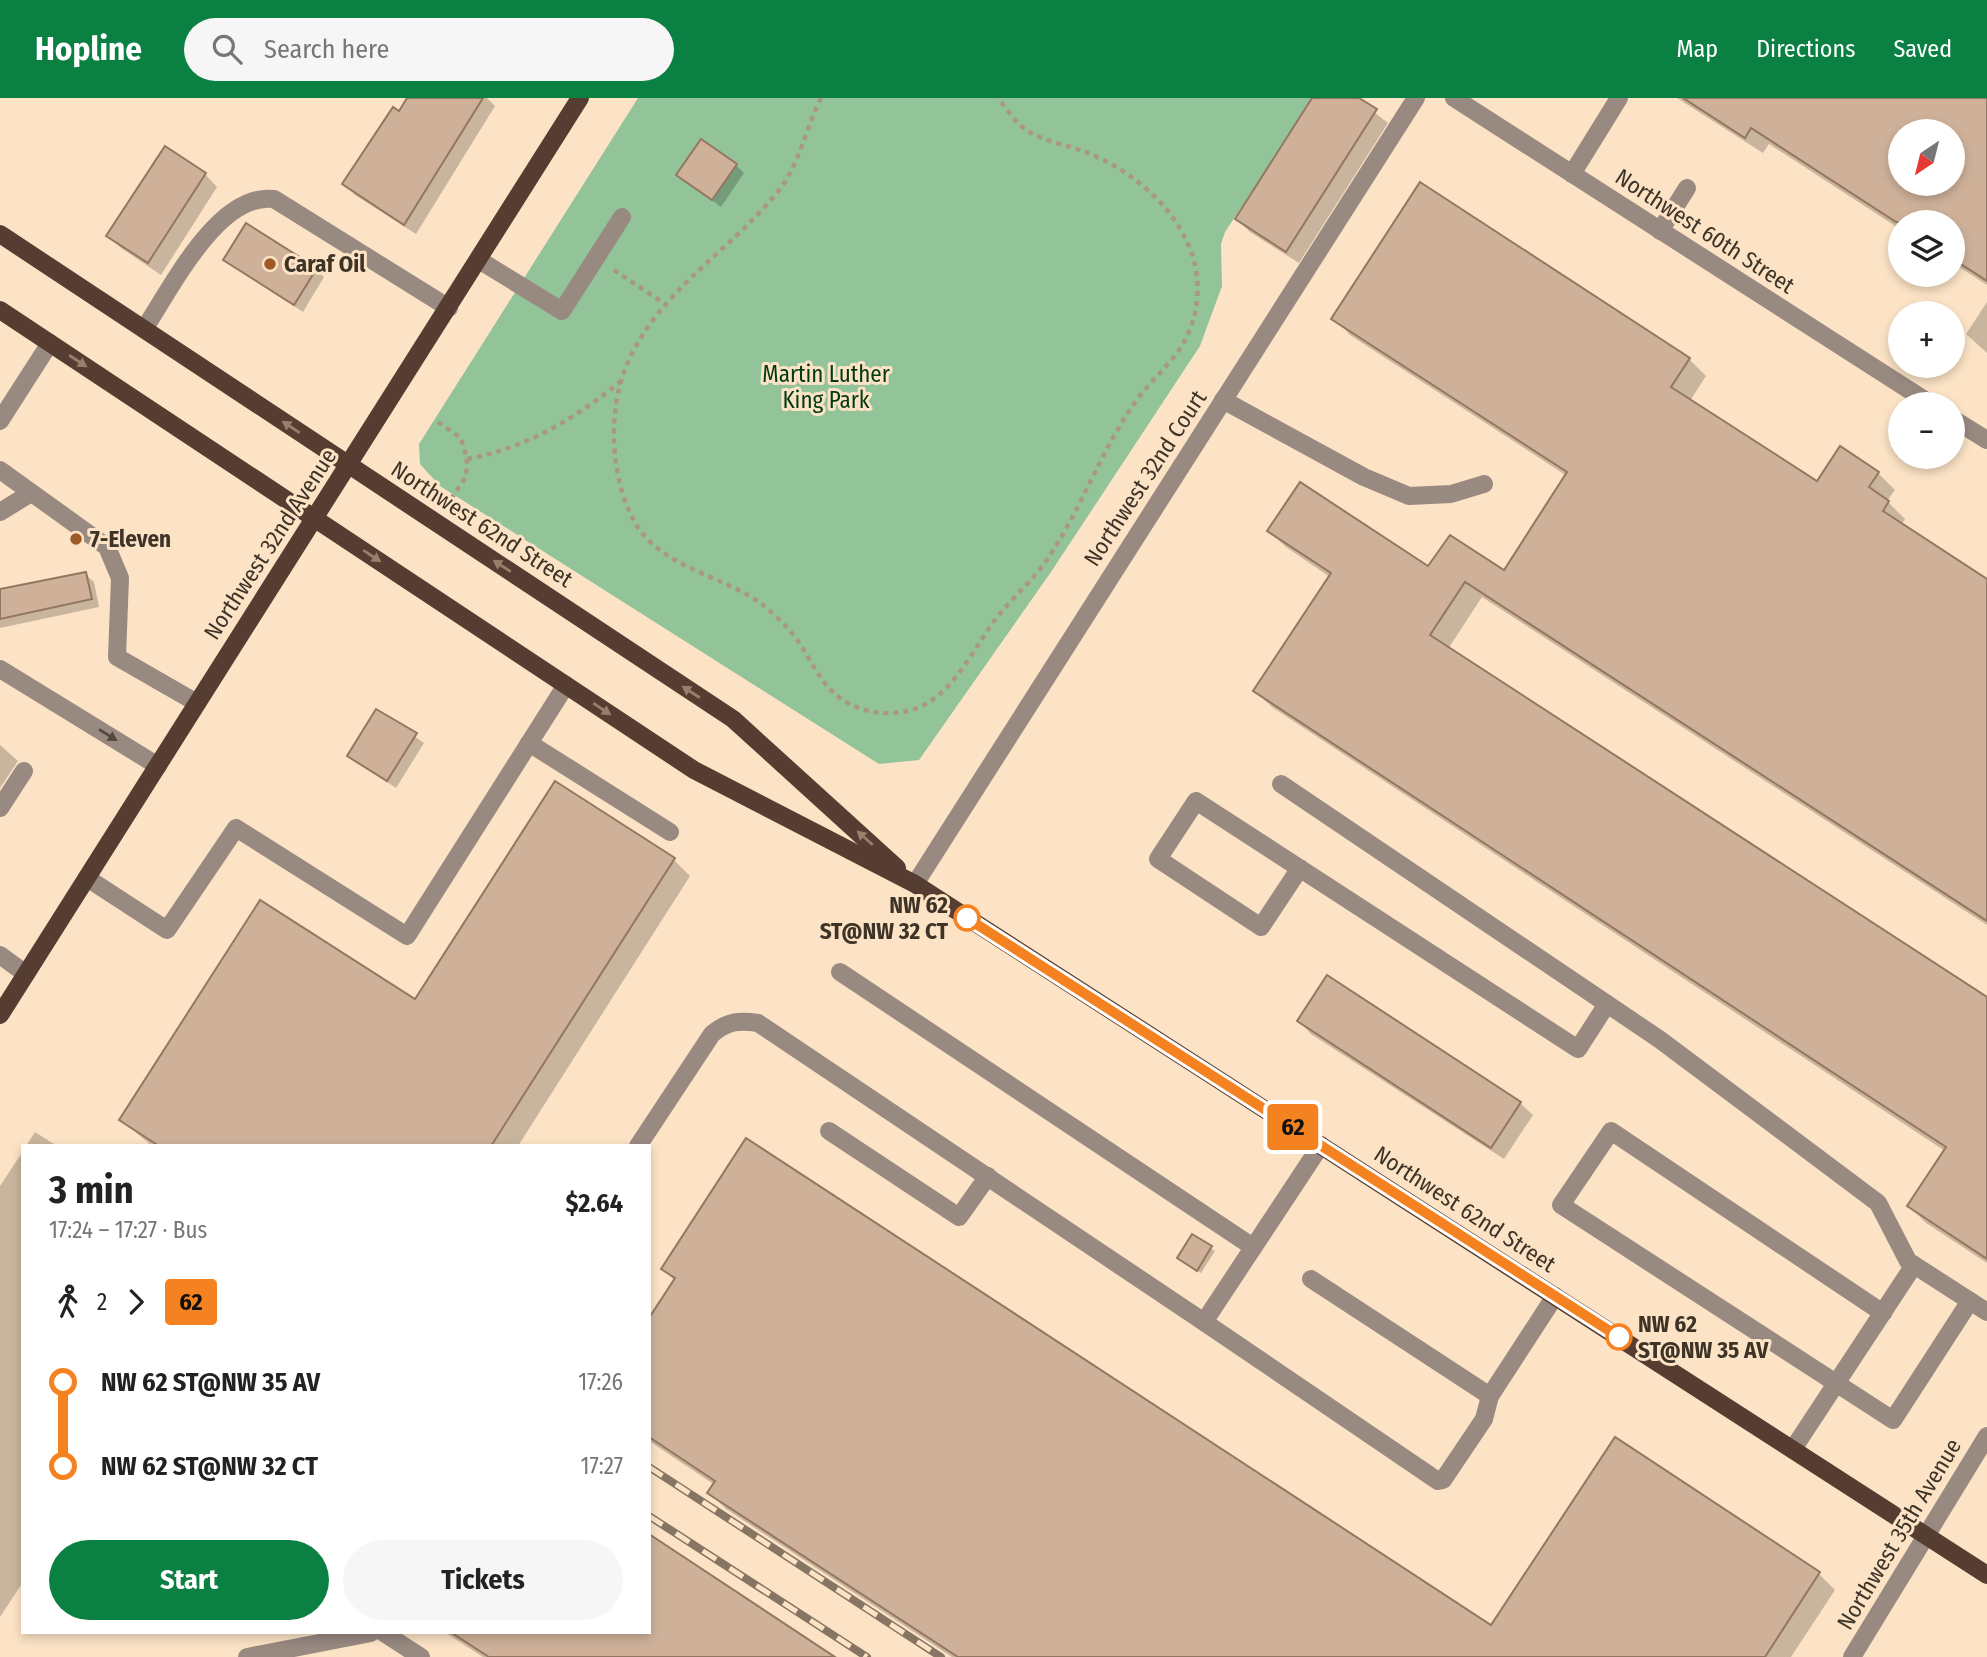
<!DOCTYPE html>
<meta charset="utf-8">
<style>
body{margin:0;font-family:"Fira Sans Condensed",sans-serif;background:#f6f6f6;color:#222;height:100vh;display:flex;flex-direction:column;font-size:26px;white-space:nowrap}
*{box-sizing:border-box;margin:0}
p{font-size:23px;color:#767676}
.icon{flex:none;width:38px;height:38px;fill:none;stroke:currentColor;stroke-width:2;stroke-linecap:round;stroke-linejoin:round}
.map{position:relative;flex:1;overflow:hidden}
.drawer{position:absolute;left:21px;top:1046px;width:630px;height:490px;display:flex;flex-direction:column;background:#fff;border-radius:0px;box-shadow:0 4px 10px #0003}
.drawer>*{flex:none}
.badge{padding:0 14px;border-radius:5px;font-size:24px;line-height:46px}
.needle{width:46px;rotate:215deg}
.fabs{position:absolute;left:1888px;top:21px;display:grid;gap:14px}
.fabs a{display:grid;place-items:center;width:77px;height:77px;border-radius:50%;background:#fff;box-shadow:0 4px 10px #0003;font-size:35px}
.map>.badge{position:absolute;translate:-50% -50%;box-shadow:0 0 0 4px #fff}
.legs{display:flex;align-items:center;gap:10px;height:77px;padding:0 28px;font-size:23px}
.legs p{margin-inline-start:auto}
.overview{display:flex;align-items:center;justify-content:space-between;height:119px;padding:0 28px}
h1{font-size:38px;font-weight:700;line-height:52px}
.cta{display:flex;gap:14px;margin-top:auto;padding:14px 28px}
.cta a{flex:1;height:80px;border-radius:42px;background:#0b8043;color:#fff;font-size:28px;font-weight:700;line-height:80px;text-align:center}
.cta a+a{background:#f6f6f6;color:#222}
ul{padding:0 28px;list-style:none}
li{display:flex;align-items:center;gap:24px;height:84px;font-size:26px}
li i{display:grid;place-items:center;width:10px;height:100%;margin:0 9px;background:currentColor}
li i::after{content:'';width:18px;height:18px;margin:-9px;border:5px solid;border-radius:50%;background:#fff}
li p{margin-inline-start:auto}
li:first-child i{background:linear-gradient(#0000 50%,currentColor 0)}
li:last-child i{background:linear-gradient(currentColor 50%,#0000 0)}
header{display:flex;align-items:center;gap:42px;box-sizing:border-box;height:98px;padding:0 35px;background:#0b8043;color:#fff}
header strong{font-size:33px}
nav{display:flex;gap:38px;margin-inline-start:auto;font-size:24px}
.search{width:490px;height:63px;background:#f6f6f6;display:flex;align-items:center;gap:18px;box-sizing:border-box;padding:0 24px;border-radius:38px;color:#767676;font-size:26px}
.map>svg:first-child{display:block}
</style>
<header>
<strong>Hopline</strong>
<div class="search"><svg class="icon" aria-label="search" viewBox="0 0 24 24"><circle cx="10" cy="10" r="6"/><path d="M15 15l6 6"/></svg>Search here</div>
<nav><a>Map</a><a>Directions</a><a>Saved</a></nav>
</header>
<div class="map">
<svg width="1987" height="1559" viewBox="0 0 1987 1559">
<rect width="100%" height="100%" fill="#fce3c5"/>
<!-- green -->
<path fill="#93c499" d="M 638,0 L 1313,0 L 1225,134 L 1221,146 L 1222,188 L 1200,248 L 1051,474 L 919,662 L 879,666 L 440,388 L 420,366 L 419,346 Z"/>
<!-- shadow -->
<g fill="#0003" fill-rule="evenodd">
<path d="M 409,0 L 487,0 L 495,8 L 416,136 L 355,97 L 344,85 Z"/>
<path d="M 1314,0 L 1356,0 L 1388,25 L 1299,165 L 1250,134 L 1237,121 Z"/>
<path d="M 1677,0 L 1987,0 L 1987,187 L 1953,165 L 1953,124 L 1900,124 L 1900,131 L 1769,46 L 1763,55 ZM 1900,33 L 1953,33 L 1953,86 L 1900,86 Z"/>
<path d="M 736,67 L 744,75 L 721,109 L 679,77 Z"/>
<path d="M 205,76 L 217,89 L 161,177 L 121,150 L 108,138 Z"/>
<path d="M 225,162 L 316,171 L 324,179 L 303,214 Z"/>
<path d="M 1987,204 L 1987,255 L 1966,236 Z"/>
<path d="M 1334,220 L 1689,261 L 1706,278 L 1690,303 L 1818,386 L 1878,375 L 1895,392 L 1887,403 L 1905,421 L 1901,427 L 1987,483 L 1987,827 L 1482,499 L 1448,551 L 1987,901 L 1987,1165 L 1926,1125 L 1909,1108 L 1945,1053 L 1272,609 L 1255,593 L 1330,479 L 1286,449 L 1269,433 L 1428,470 L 1505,474 L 1567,378 L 1350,237 Z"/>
<path d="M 85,476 L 94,484 L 99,509 L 0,530 L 0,493 Z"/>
<path d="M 377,613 L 424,645 L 396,690 L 349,658 Z"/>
<path d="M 0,647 L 18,663 L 0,690 Z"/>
<path d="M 674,762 L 690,778 L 518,1048 L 152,1048 L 121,1022 L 416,903 Z"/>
<path d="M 1299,923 L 1520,1005 L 1533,1017 L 1504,1061 L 1311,936 Z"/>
<path d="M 35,1034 L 57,1048 L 26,1048 Z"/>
<path d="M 23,1053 L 23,1484 L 0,1519 L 0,1088 Z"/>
<path d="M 1192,1138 L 1215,1153 L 1201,1175 L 1179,1160 Z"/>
<path d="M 663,1171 L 1491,1529 L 1818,1475 L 1835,1492 L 1791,1559 L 952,1559 L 726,1411 L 710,1395 L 715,1387 L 649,1343 L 649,1223 L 675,1183 Z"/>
<path d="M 446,1535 L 649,1535 L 832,1559 L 483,1559 Z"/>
</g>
<!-- building -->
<g fill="#cfb199" stroke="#937761" stroke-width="2" fill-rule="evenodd">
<path d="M 407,0 L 483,0 L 404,127 L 342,86 L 393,9 L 399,13 Z"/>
<path d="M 1312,0 L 1359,0 L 1377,11 L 1286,154 L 1235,121 Z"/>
<path d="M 1683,0 L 1987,0 L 1987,183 L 1953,161 L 1953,124 L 1896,124 L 1751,30 L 1745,40 ZM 1900,33 L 1953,33 L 1953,86 L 1900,86 Z"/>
<path d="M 701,41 L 737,66 L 712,102 L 676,77 Z"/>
<path d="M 165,48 L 206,75 L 148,165 L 106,138 Z"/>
<path d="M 1420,84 L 1690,260 L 1671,289 L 1817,383 L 1840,348 L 1879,374 L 1869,389 L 1889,403 L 1883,413 L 1987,481 L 1987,823 L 1465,484 L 1430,537 L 1987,899 L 1987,1161 L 1907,1108 L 1946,1049 L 1253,593 L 1331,475 L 1267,433 L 1300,384 L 1428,468 L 1450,437 L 1504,472 L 1567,374 L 1331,221 Z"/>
<path d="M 246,125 L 317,170 L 294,207 L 223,162 Z"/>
<path d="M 86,474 L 92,501 L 0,521 L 0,491 Z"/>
<path d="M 376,611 L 417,635 L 387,683 L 347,658 Z"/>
<path d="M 555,683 L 675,760 L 491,1048 L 159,1048 L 119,1022 L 260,802 L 415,901 Z"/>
<path d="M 1327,877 L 1521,1004 L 1491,1050 L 1297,923 Z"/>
<path d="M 746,1040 L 1491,1527 L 1615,1339 L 1820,1474 L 1765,1559 L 958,1559 L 707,1395 L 715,1383 L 649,1339 L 649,1220 L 675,1180 L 661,1171 Z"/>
<path d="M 1192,1136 L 1212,1148 L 1197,1173 L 1177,1160 Z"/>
<path d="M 649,1436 L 835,1559 L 489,1559 L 452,1535 L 649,1535 Z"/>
</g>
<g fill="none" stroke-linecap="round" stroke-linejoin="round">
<!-- path -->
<g stroke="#aa9781" stroke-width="4.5" stroke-dasharray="5 5" stroke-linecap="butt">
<path d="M 821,0 C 806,30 800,64 780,91 C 730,155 654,194 624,274 C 608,319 611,378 633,421 C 658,470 722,476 763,507 C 775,517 788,529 798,543 C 812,563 821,588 843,602 C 861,614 885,618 907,613 C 949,604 969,558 992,526 C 1008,503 1030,486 1046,463 C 1081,413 1100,353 1136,303 C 1152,280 1175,264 1187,238 C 1199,213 1201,183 1192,156 C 1175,107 1128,69 1080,52 C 1060,45 1034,41 1019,26 C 1011,19 1005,8 998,0"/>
<path d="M 614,172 L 665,206"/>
<path d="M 438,324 L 461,340 L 467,361 C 526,350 575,321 621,283"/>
<path d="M 451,401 L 466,379 L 467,361"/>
</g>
<!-- minor -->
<g stroke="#988981" stroke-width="18">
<path d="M 1454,0 L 1931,306"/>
<path d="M 1572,76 L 1619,0"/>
<path d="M 1660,133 L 1687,90"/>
<path d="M 479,162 L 562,213 L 622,119"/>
<path d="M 144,231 C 171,191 218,94 274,101 L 449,210"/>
<path d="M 1223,302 L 1364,379 L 1409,398 L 1451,396 L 1484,386"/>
<path d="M 1953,321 L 1987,342"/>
<path d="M 0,323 L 50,245"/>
<path d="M 0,372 L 107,449 L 120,480 L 117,559 L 197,605"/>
<path d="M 0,414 L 31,395"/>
<path d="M 0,571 L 158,668"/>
<path d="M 529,645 L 670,734"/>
<path d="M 1281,686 L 1659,941 L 1878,1105 L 1908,1163 L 1987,1214"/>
<path d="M 0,710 L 24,673"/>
<path d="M 1300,770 L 1261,829 L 1158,761 L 1196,703 L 1578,951 L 1607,906"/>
<path d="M 87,780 L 167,832 L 236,730 L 407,838 L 566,587"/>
<path d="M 915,786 L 1416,0"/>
<path d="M 0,857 L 26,876"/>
<path d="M 840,874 L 1253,1149"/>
<path d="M 829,1033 L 959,1119 L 988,1078"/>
<path d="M 638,1048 L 712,936 C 728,923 739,922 758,925 L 1204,1224 L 1321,1047"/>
<path d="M 1311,1181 L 1490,1298 L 1555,1198"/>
<path d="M 1883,1215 L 1611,1033 L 1561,1107 L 1893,1322 L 1970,1203"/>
<path d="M 1204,1224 L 1438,1383 L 1443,1382 L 1484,1321 L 1490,1298"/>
<path d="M 1793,1351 L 1914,1167"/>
<path d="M 384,1535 L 421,1559"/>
<path d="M 247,1559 L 371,1535"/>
<path d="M 1852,1559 L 1987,1338"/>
</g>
<!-- major -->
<g stroke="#563d31" stroke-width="18">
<path d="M 0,136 L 733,621 L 897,770"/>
<path d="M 0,212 L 694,672 L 915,786 L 1987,1477"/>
<path d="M 0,917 L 580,0"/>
</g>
<defs>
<g id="rail">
<path d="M 649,1369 L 941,1559"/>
<path d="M 649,1418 L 867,1559"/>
</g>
</defs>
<!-- rail casing -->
<use href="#rail" stroke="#857562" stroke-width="8"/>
<!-- rail -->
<use href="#rail" stroke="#fce3c5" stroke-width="5" stroke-dasharray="16" stroke-linecap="butt"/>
</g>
<!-- one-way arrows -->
<defs><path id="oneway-solid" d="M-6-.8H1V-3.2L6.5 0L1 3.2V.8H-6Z" transform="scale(1.75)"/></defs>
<g fill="#987f6c">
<use href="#oneway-solid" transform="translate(78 263) rotate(33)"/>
<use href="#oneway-solid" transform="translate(291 329) rotate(-146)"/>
<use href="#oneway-solid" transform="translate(372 458) rotate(34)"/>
<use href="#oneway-solid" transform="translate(502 468) rotate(-147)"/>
<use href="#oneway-solid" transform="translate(691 594) rotate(-147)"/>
<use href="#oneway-solid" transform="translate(602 611) rotate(34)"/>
<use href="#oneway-solid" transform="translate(865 740) rotate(-138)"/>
</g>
<use fill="#54483e" href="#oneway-solid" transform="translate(108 637) rotate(32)"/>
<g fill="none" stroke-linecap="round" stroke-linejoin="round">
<defs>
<path id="line-1" d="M 967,820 L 1619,1239"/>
</defs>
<!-- line-1 casing -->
<use href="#line-1" stroke="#fff" stroke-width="16"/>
<!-- line-1 -->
<use href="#line-1" stroke="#f58220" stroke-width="10"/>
</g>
<!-- markers -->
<g fill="#9c5a27" stroke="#fce3c5" stroke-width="2.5">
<circle cx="270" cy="166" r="7"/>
<circle cx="76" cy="441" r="7"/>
</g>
<g fill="#fff" stroke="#f58220" stroke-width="3.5">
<circle cx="967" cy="820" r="12"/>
<circle cx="1619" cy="1239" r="12"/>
</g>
<g text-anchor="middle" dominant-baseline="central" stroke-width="6" stroke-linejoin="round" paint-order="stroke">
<!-- street labels -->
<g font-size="23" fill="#3d3327" stroke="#fce3c5">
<text transform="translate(1705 133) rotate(33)">Northwest 60th Street</text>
<text transform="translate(1145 380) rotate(-57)">Northwest 32nd Court</text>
<text transform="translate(482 426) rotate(33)">Northwest 62nd Street</text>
<text transform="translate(270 446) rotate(-57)">Northwest 32nd Avenue</text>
<text transform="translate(1465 1111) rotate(33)">Northwest 62nd Street</text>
<text transform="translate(1899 1436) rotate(-59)">Northwest 35th Avenue</text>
</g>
<!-- poi labels -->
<g font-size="23" font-weight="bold" fill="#3d3327" stroke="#fce3c5" text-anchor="start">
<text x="284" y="166">Caraf Oil</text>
<text x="90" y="441">7-Eleven</text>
</g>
<!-- park labels -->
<g font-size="23" fill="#013b13" stroke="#fce3c5">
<text x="826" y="276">Martin Luther<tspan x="826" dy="26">King Park</tspan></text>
</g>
<!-- stop labels -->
<g font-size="23" font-weight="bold" fill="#3d3327" stroke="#fce3c5" text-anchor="end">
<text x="948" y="807">NW 62<tspan x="948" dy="26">ST@NW 32 CT</tspan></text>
<text x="1638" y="1226" text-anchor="start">NW 62<tspan x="1638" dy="26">ST@NW 35 AV</tspan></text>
</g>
</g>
</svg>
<div class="fabs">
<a><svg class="needle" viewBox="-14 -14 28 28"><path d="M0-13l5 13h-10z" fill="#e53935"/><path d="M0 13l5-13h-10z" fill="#767676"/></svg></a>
<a><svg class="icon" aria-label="layers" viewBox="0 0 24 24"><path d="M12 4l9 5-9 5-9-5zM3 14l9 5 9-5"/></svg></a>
<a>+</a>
<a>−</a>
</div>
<b class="badge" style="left:1293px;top:1029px;background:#f58220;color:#111">62</b>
<section class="drawer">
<div class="overview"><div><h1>3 min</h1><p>17:24 – 17:27 · Bus</p></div><b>$2.64</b></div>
<div class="legs"><svg class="icon" aria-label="walk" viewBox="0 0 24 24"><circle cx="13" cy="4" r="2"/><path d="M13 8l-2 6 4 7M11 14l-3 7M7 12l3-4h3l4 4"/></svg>2<svg class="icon" aria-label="forward" viewBox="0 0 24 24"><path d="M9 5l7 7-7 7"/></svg><b class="badge" style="background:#f58220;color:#111">62</b></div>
<ul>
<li><i style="color:#f58220"></i><b>NW 62 ST@NW 35 AV</b><p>17:26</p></li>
<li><i style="color:#f58220"></i><b>NW 62 ST@NW 32 CT</b><p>17:27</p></li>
</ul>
<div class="cta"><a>Start</a><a>Tickets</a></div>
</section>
</div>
